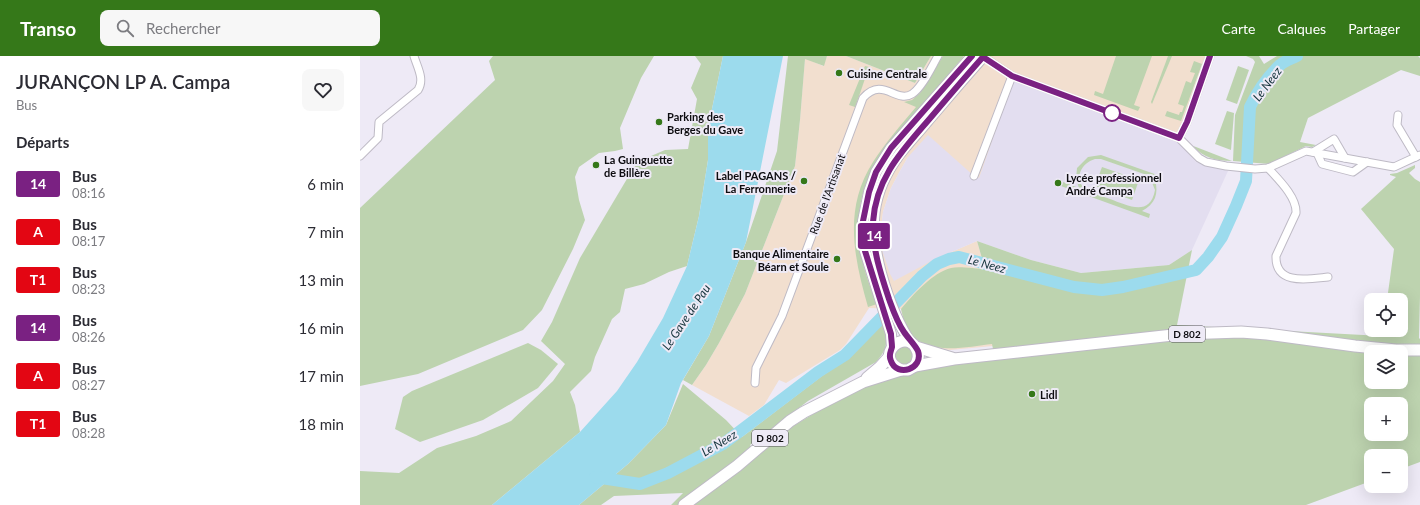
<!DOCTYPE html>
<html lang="fr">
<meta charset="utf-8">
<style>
body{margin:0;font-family:Lato,sans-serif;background:#f7f7f7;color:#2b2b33;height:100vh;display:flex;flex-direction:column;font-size:15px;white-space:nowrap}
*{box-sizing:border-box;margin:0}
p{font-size:13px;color:#7c7c81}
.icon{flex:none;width:22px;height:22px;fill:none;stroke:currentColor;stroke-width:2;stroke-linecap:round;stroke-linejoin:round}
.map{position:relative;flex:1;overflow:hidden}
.details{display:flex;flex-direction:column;background:#fff;width:360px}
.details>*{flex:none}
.badge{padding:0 8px;border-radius:3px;font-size:14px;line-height:26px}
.controls{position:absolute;left:1004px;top:237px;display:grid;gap:8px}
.controls a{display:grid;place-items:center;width:44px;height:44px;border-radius:8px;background:#fff;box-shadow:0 4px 16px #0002;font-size:20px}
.map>.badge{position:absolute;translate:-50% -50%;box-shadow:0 0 0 2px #fff}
h2{padding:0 16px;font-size:15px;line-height:36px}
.round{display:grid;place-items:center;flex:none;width:42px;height:42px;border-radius:8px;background:#f7f7f7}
.overview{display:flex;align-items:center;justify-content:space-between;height:68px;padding:0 16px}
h1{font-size:19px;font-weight:600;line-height:30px}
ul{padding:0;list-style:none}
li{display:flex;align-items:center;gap:12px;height:48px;padding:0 16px}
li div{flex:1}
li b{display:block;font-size:15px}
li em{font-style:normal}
li .badge{min-width:44px;font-weight:700;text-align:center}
header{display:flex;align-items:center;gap:24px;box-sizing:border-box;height:56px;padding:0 20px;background:#357819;color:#fff}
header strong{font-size:19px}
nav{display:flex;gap:22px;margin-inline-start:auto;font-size:14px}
.search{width:280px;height:36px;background:#f7f7f7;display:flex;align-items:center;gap:10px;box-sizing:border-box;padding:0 14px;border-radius:8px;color:#7c7c81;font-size:15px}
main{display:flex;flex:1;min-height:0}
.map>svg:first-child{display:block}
</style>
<header>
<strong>Transo</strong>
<div class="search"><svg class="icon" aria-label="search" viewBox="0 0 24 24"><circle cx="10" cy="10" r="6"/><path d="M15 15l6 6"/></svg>Rechercher</div>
<nav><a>Carte</a><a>Calques</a><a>Partager</a></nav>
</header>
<main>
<section class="details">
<div class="overview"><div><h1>JURANÇON LP A. Campa</h1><p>Bus</p></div><a class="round"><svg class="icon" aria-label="heart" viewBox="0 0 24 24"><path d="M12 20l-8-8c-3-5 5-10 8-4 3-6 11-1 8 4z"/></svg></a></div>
<h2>Départs</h2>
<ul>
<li><span class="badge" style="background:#7a2182;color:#fff">14</span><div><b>Bus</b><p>08:16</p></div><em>6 min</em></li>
<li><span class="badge" style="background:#e30613;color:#fff">A</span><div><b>Bus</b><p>08:17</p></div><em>7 min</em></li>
<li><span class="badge" style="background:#e30613;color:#fff">T1</span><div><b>Bus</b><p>08:23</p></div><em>13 min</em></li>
<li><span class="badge" style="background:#7a2182;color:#fff">14</span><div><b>Bus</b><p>08:26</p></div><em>16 min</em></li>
<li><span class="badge" style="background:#e30613;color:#fff">A</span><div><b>Bus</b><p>08:27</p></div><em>17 min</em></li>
<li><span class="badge" style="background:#e30613;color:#fff">T1</span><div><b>Bus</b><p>08:28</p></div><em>18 min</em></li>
</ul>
</section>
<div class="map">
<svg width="1060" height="449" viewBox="0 0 1060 449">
<rect width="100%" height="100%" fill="#eeeaf6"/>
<!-- industrial -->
<path fill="#f2dfcf" d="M 467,0 L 486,0 L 555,27 L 571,0 L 850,0 L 821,79 L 619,122 L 548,101 L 540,115 L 531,132 L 523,156 L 520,181 L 522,194 L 575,203 L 617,185 L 625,213 L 633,290 L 590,294 L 571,292 L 563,288 L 553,280 L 548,274 L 544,266 L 541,253 L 509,252 L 486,288 L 480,294 L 426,327 L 419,324 L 404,349 L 389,360 L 332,329 L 346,309 L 359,287 L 385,238 L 435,110 L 440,64 L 445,2 L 463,10 Z"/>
<!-- built -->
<path fill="#e3def0" d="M 653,25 L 816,83 L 836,106 L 868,115 L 832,194 L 809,209 L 721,217 L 671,204 L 617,185 L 575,203 L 534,225 L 530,218 L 522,194 L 520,181 L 523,156 L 531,132 L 540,115 L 548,101 L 568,79 L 614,120 L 619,122 Z"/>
<!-- green -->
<g fill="#bdd3af" fill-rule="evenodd">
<path d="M 133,0 L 294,0 L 281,22 L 260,72 L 263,93 L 255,95 L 239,97 L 219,111 L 215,121 L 219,144 L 225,164 L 213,193 L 182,254 L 163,274 L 58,318 L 0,330 L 0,152 L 135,24 L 129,5 Z"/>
<path d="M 335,0 L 363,0 L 348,72 L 348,104 L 339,160 L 327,210 L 309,216 L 284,228 L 265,233 L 260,256 L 252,263 L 235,301 L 231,315 L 210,336 L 215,349 L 220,376 L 132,449 L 0,449 L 0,415 L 39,417 L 77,392 L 116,380 L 151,365 L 193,325 L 205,308 L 181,285 L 192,266 L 220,202 L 277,106 L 305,94 L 328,93 L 337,43 L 331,32 L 341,8 Z"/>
<path d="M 428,0 L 467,0 L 464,10 L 445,3 L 440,64 L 435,110 L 385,238 L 359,287 L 346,309 L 332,329 L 323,324 L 349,280 L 386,186 L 417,95 Z"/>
<path d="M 486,0 L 571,0 L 555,27 Z"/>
<path d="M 583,0 L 603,0 L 603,1 C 589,18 575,35 560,52 C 544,70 527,87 515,109 C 489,153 497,203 517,248 L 508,251 C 494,202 483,153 513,106 C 525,87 541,69 556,51 L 544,46 L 552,44 L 560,37 Z"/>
<path d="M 756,0 L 792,0 L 774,49 L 780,51 L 778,55 L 734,39 L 735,35 L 743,38 Z"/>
<path d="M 808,0 L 812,0 L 792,48 L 791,46 Z"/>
<path d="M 886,0 L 899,0 L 904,8 L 917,0 L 1058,0 L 1060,2 L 1060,20 L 1041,14 L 948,62 L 940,86 L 956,89 L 952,91 L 946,90 L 909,108 L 873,105 L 875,59 L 895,6 L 893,3 Z"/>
<path d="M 834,5 L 842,8 L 821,65 L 805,60 L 807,55 L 819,59 L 820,56 L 822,56 L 824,50 L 818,48 L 826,25 L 831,27 L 835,17 L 830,16 Z"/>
<path d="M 505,10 L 509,11 L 496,49 L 495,51 L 489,49 Z"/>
<path d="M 878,10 L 889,14 L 877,48 L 866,44 Z"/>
<path d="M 867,55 L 874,57 L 871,94 L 855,88 Z"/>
<path d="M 833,90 L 836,91 L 872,105 C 856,105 844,102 833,90 Z"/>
<path d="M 741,99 L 803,121 L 801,126 L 795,124 C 799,138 795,148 782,155 L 790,158 L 789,162 L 701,130 L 703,126 L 719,132 L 716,123 L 717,112 L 728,101 ZM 735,103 L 741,103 L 784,118 L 791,124 L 795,134 C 790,162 767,149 750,143 C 743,140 732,138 726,134 C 713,123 721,107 735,103 Z"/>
<path d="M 1055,109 L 1055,112 L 1049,117 L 1055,123 L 1060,126 L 1060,240 L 1059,282 L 1060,283 L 1060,406 L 1041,413 L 1041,400 L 1011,400 L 1011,425 L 946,449 L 311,449 L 323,437 L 254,440 L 241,449 L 219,449 L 268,408 L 306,369 L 323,328 L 366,364 L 382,381 L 462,320 L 484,305 L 522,267 C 528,283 529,292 516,306 L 448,345 L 390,389 L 395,395 L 415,381 L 538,307 L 535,302 L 535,295 L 543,290 C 551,292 553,296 553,304 L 633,293 L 632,288 C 605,291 566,301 548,274 C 544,268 543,260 541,253 C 552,240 573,216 591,212 C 600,210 615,213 625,213 L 617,185 L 671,204 L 721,217 L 809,209 L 832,194 L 817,269 L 1022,280 L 1023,274 L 1041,274 L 1041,244 L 1027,244 L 1034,193 L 1001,153 L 1036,121 L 1030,119 L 1030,118 L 1037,117 ZM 1011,296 L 1041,296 L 1041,326 L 1011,326 ZM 1011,348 L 1041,348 L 1041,378 L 1011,378 Z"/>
<path d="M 742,111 L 779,124 L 772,144 L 735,130 Z"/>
<path d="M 168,287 L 181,294 L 198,308 L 178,332 L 123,364 L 60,386 L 35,373 L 43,341 L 52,335 Z"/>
</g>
<!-- water -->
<path fill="#9cdbed" d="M 363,0 L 423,0 L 386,186 L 349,280 L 321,327 L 306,369 L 268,408 L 219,449 L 132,449 L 220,376 L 257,335 L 277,306 L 303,262 L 327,210 L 339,160 L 348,104 L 348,72 Z"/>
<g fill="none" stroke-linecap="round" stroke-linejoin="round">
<!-- river -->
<path stroke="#9cdbed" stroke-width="12" d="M 235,421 L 280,428 L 308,417 L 363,388 L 458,316 L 485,299 L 562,220 L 577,208 L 589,203 L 599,201 L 714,231 L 742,234 L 763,231 L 836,214 L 848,201 L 862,181 L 876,150 L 886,125 L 890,51 C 897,36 907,21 920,9 C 924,5 931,3 937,0"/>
<defs>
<g id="street">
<path d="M 622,0 L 652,20 L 819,82 L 839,102 L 846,106 L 866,110 L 895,113 L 908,112 L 946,95 L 1034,111 L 1060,99"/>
<path d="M 1038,59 L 1037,69 L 1056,101"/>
<path d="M 819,82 L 827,66 L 850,0"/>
<path d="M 953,96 L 974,83 L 985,102"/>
<path d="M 957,97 L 962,108 L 993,116 L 1007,106"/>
<path d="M 0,100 L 18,82 L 19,66 L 58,34 C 65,23 57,11 54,0"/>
<path d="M 908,112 C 918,123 937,141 936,157 L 916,200 C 915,230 949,223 968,221"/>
<path d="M 614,120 L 652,20"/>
<path d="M 395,327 L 396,312 L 422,260 L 503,42 C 523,20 536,48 552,38 C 562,32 572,10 578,0"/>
</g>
<g id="secondary">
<path d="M 551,287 C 536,265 528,242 521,217 C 509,173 510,138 539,99 C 547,88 557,78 566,67 C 585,45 604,22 624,0"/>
<path d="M 532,292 L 531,278 L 505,195 L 503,165 L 509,136 L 516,116 L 531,92 L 612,0"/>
</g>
<g id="primary">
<path d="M 556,291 L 592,302"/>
<path d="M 541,314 C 512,300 545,272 556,292 C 560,299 558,304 555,310"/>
<path d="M 507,322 L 520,311 L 529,301"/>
<path d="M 324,449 L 377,410 L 430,365 L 444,356 L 503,326 L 541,314 L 548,314 L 555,310 L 594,303 L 822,278 L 881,276 L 907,278 L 995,290 L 1036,294 L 1060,294"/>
</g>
</defs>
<!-- street casing -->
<use href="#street" stroke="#bebac5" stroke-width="9"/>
<!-- secondary casing -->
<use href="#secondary" stroke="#bebac5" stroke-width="12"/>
<!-- primary casing -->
<use href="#primary" stroke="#bebac5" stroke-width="13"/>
<!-- street -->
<use href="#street" stroke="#fff" stroke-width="7"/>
<!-- secondary -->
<use href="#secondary" stroke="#fff" stroke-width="10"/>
<!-- primary -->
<use href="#primary" stroke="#fff" stroke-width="11"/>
</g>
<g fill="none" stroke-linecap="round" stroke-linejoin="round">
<defs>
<path id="line" d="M 612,0 L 531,92 L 516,116 L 509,136 L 503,165 L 505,195 L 531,278 C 531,282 532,287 532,291 C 531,296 528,299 531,305 C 537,322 564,313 558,295 C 555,289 548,282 544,276 C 537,266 533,254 529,243 C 521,219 512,192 513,166 C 516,120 544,93 572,60 C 589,40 606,20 623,1 L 652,20 L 819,82 L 827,66 L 850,0"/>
</defs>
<!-- line casing -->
<use href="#line" stroke="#fff" stroke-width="9"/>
<!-- line -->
<use href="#line" stroke="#7a2182" stroke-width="6"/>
</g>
<!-- markers -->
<g fill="#357819" stroke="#eeeaf6" stroke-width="1.5">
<circle cx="479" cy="17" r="4"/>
<circle cx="299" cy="66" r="4"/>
<circle cx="236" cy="109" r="4"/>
<circle cx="444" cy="125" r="4"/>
<circle cx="698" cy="127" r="4"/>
<circle cx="477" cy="203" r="4"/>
<circle cx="672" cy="338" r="4"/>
</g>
<circle fill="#fff" stroke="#7a2182" stroke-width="2" cx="752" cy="57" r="8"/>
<g text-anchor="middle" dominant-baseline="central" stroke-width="4" stroke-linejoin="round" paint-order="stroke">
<!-- shield labels -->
<g fill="#eeeaf6" stroke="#504f55" stroke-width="1">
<rect x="809" y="270" width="36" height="16" rx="3"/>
<rect x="392" y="374" width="36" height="16" rx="3"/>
</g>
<g font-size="10" font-weight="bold" fill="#0d0c10">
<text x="827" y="278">D 802</text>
<text x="410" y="382">D 802</text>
</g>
<!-- poi labels -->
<g font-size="11" font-weight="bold" fill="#0d0c10" stroke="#eeeaf6" text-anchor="start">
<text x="487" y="17">Cuisine Centrale</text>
<text x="307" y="60">Parking des<tspan x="307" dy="13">Berges du Gave</tspan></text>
<text x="244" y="103">La Guinguette<tspan x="244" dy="13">de Billère</tspan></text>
<text x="436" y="119" text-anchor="end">Label PAGANS /<tspan x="436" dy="13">La Ferronnerie</tspan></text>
<text x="706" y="121">Lycée professionnel<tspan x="706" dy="13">André Campa</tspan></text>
<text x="469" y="197" text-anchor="end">Banque Alimentaire<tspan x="469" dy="13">Béarn et Soule</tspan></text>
<text x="680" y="338">Lidl</text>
</g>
<!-- street labels -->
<g font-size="11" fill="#0d0c10" stroke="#eeeaf6">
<text transform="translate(467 138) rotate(-70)">Rue de l'Artisanat</text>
</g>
<!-- water labels -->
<g font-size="12" font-style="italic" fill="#14333b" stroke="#eeeaf6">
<text transform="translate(907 28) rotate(-53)">Le Neez</text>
<text transform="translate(627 208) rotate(15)">Le Neez</text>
<text transform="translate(326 261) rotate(-56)">Le Gave de Pau</text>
<text transform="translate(359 387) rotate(-31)">Le Neez</text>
</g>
</g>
</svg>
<div class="controls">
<a><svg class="icon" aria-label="locate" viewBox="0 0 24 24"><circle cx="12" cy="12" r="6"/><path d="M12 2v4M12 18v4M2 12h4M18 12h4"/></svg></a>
<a><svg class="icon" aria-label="layers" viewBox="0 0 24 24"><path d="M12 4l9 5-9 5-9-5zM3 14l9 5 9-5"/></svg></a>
<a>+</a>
<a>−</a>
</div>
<b class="badge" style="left:514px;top:180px;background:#7a2182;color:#fff">14</b>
</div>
</main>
